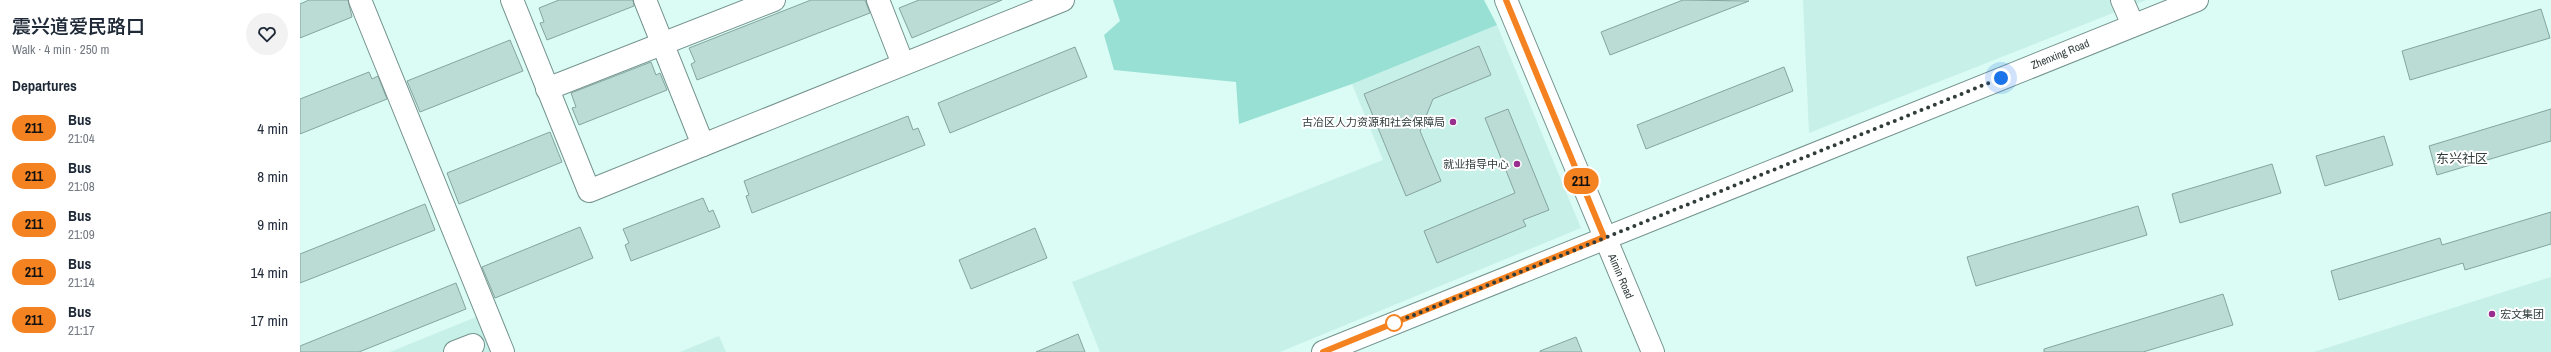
<!DOCTYPE html>
<meta charset="utf-8">
<style>
body{margin:0;font-family:"Archivo Narrow","Noto Sans SC",sans-serif;background:#f2f2f3;color:#1f2937;height:100vh;display:flex;flex-direction:column;font-size:15px;white-space:nowrap}
*{box-sizing:border-box;margin:0}
p{font-size:13px;color:#747a83}
.icon{flex:none;width:22px;height:22px;fill:none;stroke:currentColor;stroke-width:2;stroke-linecap:round;stroke-linejoin:round}
.map{position:relative;flex:1;overflow:hidden}
.panel{display:flex;flex-direction:column;background:#fff;width:300px}
.panel>*{flex:none}
.badge{padding:0 8px;border-radius:13px;font-size:14px;line-height:26px}
.you{position:absolute;width:20px;height:20px;margin:-10px;border:3px solid #fff;border-radius:50%;background:#1a73e8;box-shadow:0 0 0 6px #1a73e833}
.map>.badge{position:absolute;translate:-50% -50%;box-shadow:0 0 0 2px #fff}
h2{padding:0 12px;font-size:15px;line-height:36px}
.round{display:grid;place-items:center;flex:none;width:42px;height:42px;border-radius:21px;background:#f2f2f3}
.summary{display:flex;align-items:center;justify-content:space-between;height:68px;padding:0 12px}
h1{font-size:19px;font-weight:600;line-height:30px}
ul{padding:0;list-style:none}
li{display:flex;align-items:center;gap:12px;height:48px;padding:0 12px}
li div{flex:1}
li b{display:block;font-size:15px}
li em{font-style:normal}
li .badge{min-width:44px;font-weight:700;text-align:center}
main{display:flex;flex:1;min-height:0}
.map>svg:first-child{display:block}
</style>
<main>
<section class="panel">
<div class="summary"><div><h1>震兴道爱民路口</h1><p>Walk · 4 min · 250 m</p></div><a class="round"><svg class="icon" aria-label="heart" viewBox="0 0 24 24"><path d="M12 20l-8-8c-3-5 5-10 8-4 3-6 11-1 8 4z"/></svg></a></div>
<h2>Departures</h2>
<ul>
<li><span class="badge" style="background:#f58220;color:#111">211</span><div><b>Bus</b><p>21:04</p></div><em>4 min</em></li>
<li><span class="badge" style="background:#f58220;color:#111">211</span><div><b>Bus</b><p>21:08</p></div><em>8 min</em></li>
<li><span class="badge" style="background:#f58220;color:#111">211</span><div><b>Bus</b><p>21:09</p></div><em>9 min</em></li>
<li><span class="badge" style="background:#f58220;color:#111">211</span><div><b>Bus</b><p>21:14</p></div><em>14 min</em></li>
<li><span class="badge" style="background:#f58220;color:#111">211</span><div><b>Bus</b><p>21:17</p></div><em>17 min</em></li>
</ul>
</section>
<div class="map">
<svg width="2251" height="352" viewBox="0 0 2251 352">
<rect width="100%" height="100%" fill="#dbfcf5"/>
<!-- built -->
<g fill="#c7f0e8">
<path d="M 1503,0 L 1846,0 L 1509,133 Z"/>
<path d="M 1197,25 L 1281,228 L 980,352 L 800,352 L 772,282 L 1083,160 L 1052,84 Z"/>
<path d="M 2251,277 L 2251,352 L 2014,352 Z"/>
<path d="M 181,315 L 196,352 L 90,352 Z"/>
<path d="M 419,336 L 426,352 L 380,352 Z"/>
</g>
<!-- green -->
<path fill="#97e0d3" d="M 813,0 L 1184,0 L 1197,25 L 1052,84 L 939,124 L 936,82 L 814,70 L 804,35 L 820,21 Z"/>
<!-- building -->
<g fill="#bbdbd5" stroke="#85a49e">
<path d="M 9,0 L 48,0 L 52,17 L 0,38 L 0,4 Z"/>
<path d="M 259,0 L 333,0 L 334,6 L 247,40 L 240,23 L 244,22 L 239,8 Z"/>
<path d="M 511,0 L 565,0 L 570,13 L 397,80 L 391,64 L 395,62 L 389,48 Z"/>
<path d="M 619,0 L 702,0 L 612,38 L 599,8 Z"/>
<path d="M 1383,0 L 1449,1 L 1310,55 L 1301,32 Z"/>
<path d="M 2241,9 L 2250,38 L 2110,80 L 2102,51 Z"/>
<path d="M 210,40 L 223,71 L 120,112 L 107,81 Z"/>
<path d="M 1179,46 L 1191,75 L 1133,99 L 1120,131 L 1141,181 L 1106,196 L 1064,94 Z"/>
<path d="M 775,47 L 787,77 L 650,133 L 638,103 Z"/>
<path d="M 351,62 L 356,75 L 360,73 L 367,90 L 279,125 L 272,108 L 276,107 L 271,93 Z"/>
<path d="M 1484,67 L 1493,91 L 1346,149 L 1337,125 Z"/>
<path d="M 69,72 L 72,79 L 78,76 L 87,99 L 0,134 L 0,99 Z"/>
<path d="M 1208,109 L 1249,210 L 1223,220 L 1226,226 L 1137,263 L 1124,231 L 1215,193 L 1185,118 Z"/>
<path d="M 2251,109 L 2251,141 L 2137,175 L 2129,146 Z"/>
<path d="M 608,116 L 613,130 L 618,128 L 625,145 L 452,213 L 446,196 L 449,195 L 444,181 Z"/>
<path d="M 250,132 L 262,162 L 159,204 L 147,173 Z"/>
<path d="M 2084,136 L 2093,165 L 2025,186 L 2016,156 Z"/>
<path d="M 1972,164 L 1981,193 L 1880,223 L 1872,194 Z"/>
<path d="M 403,198 L 409,212 L 413,210 L 420,227 L 331,261 L 325,245 L 329,243 L 323,229 Z"/>
<path d="M 125,204 L 135,230 L 0,283 L 0,254 Z"/>
<path d="M 1838,206 L 1847,235 L 1676,286 L 1667,257 Z"/>
<path d="M 2251,212 L 2251,244 L 2165,270 L 2163,263 L 2039,300 L 2031,271 L 2140,238 L 2142,245 Z"/>
<path d="M 280,227 L 293,258 L 195,298 L 182,267 Z"/>
<path d="M 735,228 L 747,258 L 671,289 L 659,260 Z"/>
<path d="M 156,283 L 166,309 L 59,352 L 0,352 L 0,346 Z"/>
<path d="M 1923,294 L 1933,325 L 1843,352 L 1744,352 L 1744,349 Z"/>
<path d="M 778,334 L 785,352 L 736,352 Z"/>
<path d="M 1276,337 L 1282,352 L 1240,352 L 1240,351 Z"/>
</g>
<g fill="none" stroke-linecap="round" stroke-linejoin="round">
<defs>
<g id="minor">
<path d="M 60,0 L 203,352"/>
<path d="M 212,0 L 289,191 L 763,0"/>
<path d="M 345,0 L 403,145"/>
<path d="M 578,0 L 603,64"/>
<path d="M 1206,0 L 1353,352"/>
<path d="M 1822,0 L 1833,25"/>
<path d="M 247,89 L 474,0"/>
<path d="M 155,352 L 173,345"/>
<path d="M 1023,352 L 1897,0"/>
</g>
</defs>
<!-- minor casing -->
<use href="#minor" stroke="#75938e" stroke-width="24"/>
<!-- minor -->
<use href="#minor" stroke="#fff" stroke-width="22"/>
</g>
<g fill="none" stroke-linecap="round" stroke-linejoin="round">
<defs>
<path id="line" d="M 1023,352 L 1304,237 L 1206,0"/>
</defs>
<!-- line casing -->
<use href="#line" stroke="#fff" stroke-width="9"/>
<!-- line -->
<use href="#line" stroke="#f58220" stroke-width="6"/>
<!-- walk -->
<path stroke="#303d3b" stroke-width="4" stroke-dasharray="0 7.2" d="M 1094,323 L 1701,78"/>
</g>
<!-- markers -->
<g fill="#9a2e8f" stroke="#fff" stroke-width="1.5">
<circle cx="1153" cy="122" r="4"/>
<circle cx="1217" cy="164" r="4"/>
<circle cx="2192" cy="314" r="4"/>
</g>
<circle fill="#fff" stroke="#f58220" stroke-width="2" cx="1094" cy="323" r="8"/>
<g text-anchor="middle" dominant-baseline="central" stroke-width="4" stroke-linejoin="round" paint-order="stroke">
<!-- street labels -->
<g font-size="11" fill="#303d3b" stroke="#fff">
<text transform="translate(1760 54) rotate(-22)">Zhenxing Road</text>
<text transform="translate(1321 276) rotate(67)">Aimin Road</text>
</g>
<!-- poi labels -->
<g font-size="11" fill="#303d3b" stroke="#fff" text-anchor="end">
<text x="1145" y="122">古冶区人力资源和社会保障局</text>
<text x="1209" y="164">就业指导中心</text>
<text x="2200" y="314" text-anchor="start">宏文集团</text>
</g>
<!-- quarter labels -->
<g font-size="13" fill="#303d3b" stroke="#fff">
<text x="2162" y="158">东兴社区</text>
</g>
</g>
</svg>
<div class="you" style="left:1701px;top:78px"></div>
<b class="badge" style="left:1281px;top:181px;background:#f58220;color:#111">211</b>
</div>
</main>
